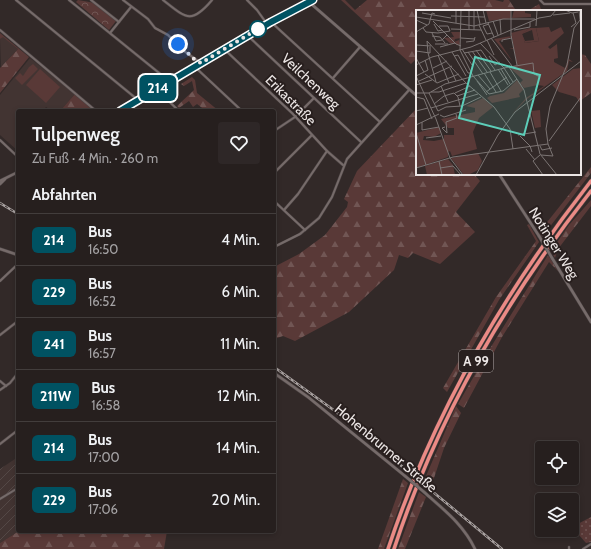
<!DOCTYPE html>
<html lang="de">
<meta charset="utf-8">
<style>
body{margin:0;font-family:Cabin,sans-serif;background:#2e2727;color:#f1f3f6;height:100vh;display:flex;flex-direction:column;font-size:15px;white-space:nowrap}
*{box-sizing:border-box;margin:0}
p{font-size:13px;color:#a4a2a4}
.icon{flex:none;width:22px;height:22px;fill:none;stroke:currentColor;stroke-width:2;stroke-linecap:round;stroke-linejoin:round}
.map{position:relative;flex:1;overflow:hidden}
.side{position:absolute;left:16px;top:109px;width:260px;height:424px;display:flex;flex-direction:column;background:#261f1e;border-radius:4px;box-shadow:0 2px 6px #0003,0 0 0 1px #423d3c}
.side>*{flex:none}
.badge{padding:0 8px;border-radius:6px;font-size:14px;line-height:26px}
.tools{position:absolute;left:535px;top:441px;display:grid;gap:8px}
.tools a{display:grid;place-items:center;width:44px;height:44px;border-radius:4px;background:#261f1e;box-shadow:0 2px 6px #0003,0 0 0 1px #423d3c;font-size:20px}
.you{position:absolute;width:20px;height:20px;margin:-10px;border:3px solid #fff;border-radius:50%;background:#1a73e8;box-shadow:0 0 0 6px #1a73e833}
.map>.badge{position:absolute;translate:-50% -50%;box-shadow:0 0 0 2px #fff}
h2{padding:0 16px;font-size:15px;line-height:36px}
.round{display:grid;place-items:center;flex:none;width:42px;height:42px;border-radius:4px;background:#2e2727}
.overview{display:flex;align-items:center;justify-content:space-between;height:68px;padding:0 16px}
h1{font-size:19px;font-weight:600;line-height:30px}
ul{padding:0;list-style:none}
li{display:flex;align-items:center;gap:12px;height:52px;padding:0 16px;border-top:1px solid #423d3c}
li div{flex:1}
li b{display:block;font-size:15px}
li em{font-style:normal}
li .badge{min-width:44px;font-weight:700;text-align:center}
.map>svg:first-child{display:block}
</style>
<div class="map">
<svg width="591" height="549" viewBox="0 0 591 549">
<defs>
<pattern id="industrial-furrows" width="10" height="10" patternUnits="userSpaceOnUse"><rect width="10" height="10" fill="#423432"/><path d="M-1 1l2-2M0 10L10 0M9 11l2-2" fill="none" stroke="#544846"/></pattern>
<pattern id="grass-dots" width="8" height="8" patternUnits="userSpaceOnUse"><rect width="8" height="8" fill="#593937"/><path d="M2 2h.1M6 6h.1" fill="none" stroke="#715654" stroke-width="1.8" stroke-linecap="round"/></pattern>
<pattern id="forest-firs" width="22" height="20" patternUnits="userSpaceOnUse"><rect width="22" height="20" fill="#593937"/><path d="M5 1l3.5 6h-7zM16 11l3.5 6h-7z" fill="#715654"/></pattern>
<pattern id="park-crowns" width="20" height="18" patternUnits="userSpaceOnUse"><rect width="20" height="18" fill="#593937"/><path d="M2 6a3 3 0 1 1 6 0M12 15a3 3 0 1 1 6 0" fill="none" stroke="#715654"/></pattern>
</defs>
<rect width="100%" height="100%" fill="#322928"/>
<!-- built -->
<g fill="#423432">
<path d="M 3,36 L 18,49 L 1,67 L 0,39 Z"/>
<path d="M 30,58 L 75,94 L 60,111 L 52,111 L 46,107 L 43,111 L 18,111 L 18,151 L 0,135 L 0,95 Z"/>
</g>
<!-- industrial -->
<path fill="url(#industrial-furrows)" d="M 18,457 L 19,531 L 0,543 L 0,469 Z"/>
<!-- grass -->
<path fill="url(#grass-dots)" d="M 591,517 L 591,542 L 586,543 L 572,527 Z"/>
<!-- forest -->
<g fill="url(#forest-firs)">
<path d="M 341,0 L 345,0 L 355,10 L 367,0 L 495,0 L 503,2 L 504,0 L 509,0 L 515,9 L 529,10 L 539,4 L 541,9 L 537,11 L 417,11 L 417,58 L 411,64 Z"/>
<path d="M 0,33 L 29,57 L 0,93 L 0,68 L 18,49 L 3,37 L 0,39 Z"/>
<path d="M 580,54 L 585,55 L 591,64 L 591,93 L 580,101 Z"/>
<path d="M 192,77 L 195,80 L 197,93 L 219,111 L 206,111 L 197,104 L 193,107 L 189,101 L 179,108 L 177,106 L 194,90 L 192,81 L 184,86 L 181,84 Z"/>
<path d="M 75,94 L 95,111 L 60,111 Z"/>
<path d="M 417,108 L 417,174 L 474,174 L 480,181 L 456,212 L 475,232 L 440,264 L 413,253 L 408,258 L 399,255 L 394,270 L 349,312 L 295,341 L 283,336 L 274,339 L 274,267 L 299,254 L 325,235 L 347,207 L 348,202 L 344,199 L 357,171 Z"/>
<path d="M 591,167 L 591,173 L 542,237 L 537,229 L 540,227 L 539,224 L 541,223 L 544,226 Z"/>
<path d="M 591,200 L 591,206 L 558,249 L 555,258 L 551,251 L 569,225 Z"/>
<path d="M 529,224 L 539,242 L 499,300 L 447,392 L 443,388 L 496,297 L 536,241 L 527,225 Z"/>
<path d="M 548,255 L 561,274 L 549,262 L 502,337 L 464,408 L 458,404 L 489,350 Z"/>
<path d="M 456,406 L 461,413 L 444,448 L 431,487 L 423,483 Z"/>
<path d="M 403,479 L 408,483 L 384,549 L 378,549 Z"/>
<path d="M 419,492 L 426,497 L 405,549 L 398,549 Z"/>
<path d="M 19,531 L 167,531 L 164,549 L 0,549 L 0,543 Z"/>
</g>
<!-- park -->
<path fill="url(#park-crowns)" d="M 78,0 L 95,3 L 116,21 L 109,30 L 76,2 Z"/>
<!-- pitch -->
<g fill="#593937">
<path d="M 33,64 L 38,69 L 22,85 L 15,78 L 20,73 L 23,76 L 29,67 Z"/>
<path d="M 40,69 L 60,87 L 46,103 L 26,85 Z"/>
</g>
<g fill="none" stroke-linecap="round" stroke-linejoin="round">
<defs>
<g id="minor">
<path d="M 16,0 L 138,100"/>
<path d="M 69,0 L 169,81"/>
<path d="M 91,0 L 119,22"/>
<path d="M 123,0 L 148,19 L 155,28 L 168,35 L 184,51 L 201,63"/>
<path d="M 163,0 C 186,18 191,25 212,0"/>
<path d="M 247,0 L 257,10 L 267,24"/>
<path d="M 540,0 L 544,4 L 591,4"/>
<path d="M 271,22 L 380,122"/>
<path d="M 0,30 L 96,111"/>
<path d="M 110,33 L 131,7"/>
<path d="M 247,35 L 361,142"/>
<path d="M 224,49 L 293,114 L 327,151 L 343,165"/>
<path d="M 195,67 L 242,111"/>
<path d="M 333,78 L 360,47"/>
<path d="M 156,89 L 179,111"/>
<path d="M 274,131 L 295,117 L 314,98"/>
<path d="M 0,140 L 18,157"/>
<path d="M 274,173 L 312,135"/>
<path d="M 274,201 L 305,230"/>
<path d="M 284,210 L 298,194 L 327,151"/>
<path d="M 274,247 L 300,234 L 319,218 L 332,197 L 347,159 L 409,90"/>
<path d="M 0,281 L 18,264"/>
<path d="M 0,335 L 18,321"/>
<path d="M 0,381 L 6,386"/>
<path d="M 0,390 L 10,383 L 18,373"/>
<path d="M 0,444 L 18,430"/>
<path d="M 0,499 L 18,488"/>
<path d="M 569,547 L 569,549"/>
<path d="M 583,549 L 591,544"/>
</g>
<g id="tertiary">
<path d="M 309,2 L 417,96"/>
<path d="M 120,111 L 271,22 L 313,0"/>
<path d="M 499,174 L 539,236"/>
<path d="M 0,181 L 18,172"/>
<path d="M 0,184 L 5,179"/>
<path d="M 0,249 L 18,255"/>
<path d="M 552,258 L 591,322"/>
<path d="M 274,373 L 308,397 L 405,476"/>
<path d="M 424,492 C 444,510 463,524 475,549"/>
</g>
<g id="motorway">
<path d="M 388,549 C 433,414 504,292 591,181"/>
<path d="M 394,549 C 437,418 506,299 591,191"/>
</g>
</defs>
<!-- minor casing -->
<use href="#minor" stroke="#4c4444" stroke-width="3"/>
<!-- tertiary casing -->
<use href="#tertiary" stroke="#4c4444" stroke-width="3.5"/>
<!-- motorway casing -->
<use href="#motorway" stroke="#4c4444" stroke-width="4.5"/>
<!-- minor -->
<use href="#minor" stroke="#766b6a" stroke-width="2"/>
<!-- tertiary -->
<use href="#tertiary" stroke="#766b6a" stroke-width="2.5"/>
<!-- motorway -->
<use href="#motorway" stroke="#eb8a85" stroke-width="3.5"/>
<defs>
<g id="rail">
<path d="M 0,203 L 18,214"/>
<path d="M 274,367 L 335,411 L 502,549"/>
</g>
</defs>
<!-- rail casing -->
<use href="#rail" stroke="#a8a1a0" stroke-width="2.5"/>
<!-- rail -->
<use href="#rail" stroke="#281f1e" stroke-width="1" stroke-dasharray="3" stroke-linecap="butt"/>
<defs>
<g id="tertiary-bridge">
<path d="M 539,236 L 552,258"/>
<path d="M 405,476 L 424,492"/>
</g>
</defs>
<!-- tertiary-bridge casing -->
<use href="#tertiary-bridge" stroke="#4c4444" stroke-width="3.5" stroke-linecap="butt"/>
<!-- tertiary-bridge -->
<use href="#tertiary-bridge" stroke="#766b6a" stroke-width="2.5"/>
</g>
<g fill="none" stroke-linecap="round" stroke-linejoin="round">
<defs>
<path id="line" d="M 120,111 L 271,22 L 313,0"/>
</defs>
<!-- line casing -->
<use href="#line" stroke="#fff" stroke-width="9"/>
<!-- line -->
<use href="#line" stroke="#005262" stroke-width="6"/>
<!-- walk -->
<path stroke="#ece6e5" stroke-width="4" stroke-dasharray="0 7.2" d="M 178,44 L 194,59 L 201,63 L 258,29"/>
</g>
<!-- markers -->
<circle fill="#fff" stroke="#005262" stroke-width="2" cx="258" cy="29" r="8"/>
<g text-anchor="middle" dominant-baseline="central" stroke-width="4" stroke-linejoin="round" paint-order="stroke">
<!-- shield labels -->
<rect fill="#281f1e" stroke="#b1aaa9" stroke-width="1" x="459" y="350" width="34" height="22" rx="3"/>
<g font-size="13" font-weight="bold" fill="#ece6e5">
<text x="476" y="361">A 99</text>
</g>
<!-- street labels -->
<g font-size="14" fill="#ece6e5" stroke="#281f1e">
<text transform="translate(311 81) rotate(43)">Veilchenweg</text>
<text transform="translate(291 100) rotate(45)">Erikastraße</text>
<text transform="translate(554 243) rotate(58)">Notinger Weg</text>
<text transform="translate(386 448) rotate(40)">Hohenbrunner Straße</text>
</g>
</g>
<!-- overview -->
<g transform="translate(416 10)">
<rect width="165" height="165" fill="#322928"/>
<path d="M 114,18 L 120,18 L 123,31 L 109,33 L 105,24 ZM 116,20 L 118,30 L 109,31 L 106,24 ZM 124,100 L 125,117 L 119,118 L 115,101 Z" fill="#593937" fill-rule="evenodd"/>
<path d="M 70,0 L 95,0 L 95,8 L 73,11 ZM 98,0 L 109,0 L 109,3 L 115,4 L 115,7 L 96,8 ZM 133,17 L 135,22 L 145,17 L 148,23 L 132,37 L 134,39 L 141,34 L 142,48 L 138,49 L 138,52 L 149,58 L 153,46 L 150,57 L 153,49 L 157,52 L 153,51 L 151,61 L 111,89 L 96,104 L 110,88 L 128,76 L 122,75 L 108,78 L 104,73 L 108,79 L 103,84 L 104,87 L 76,93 L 71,88 L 74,86 L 88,83 L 101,70 L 104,73 L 107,70 L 93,57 L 101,55 L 98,39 L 93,38 L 98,38 L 96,27 L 83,31 L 97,52 L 78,29 L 96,26 L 95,23 L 114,18 L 106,24 L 109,33 L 123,31 L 120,18 ZM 35,22 L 45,22 L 45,28 L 39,29 L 38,32 L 43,30 L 44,35 L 34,33 L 28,28 L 38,27 ZM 165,58 L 165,94 L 160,87 L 143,82 L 136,75 L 157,59 ZM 67,88 L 77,97 L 63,108 L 57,122 L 61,139 L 36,146 L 34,141 L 32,142 L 32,147 L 0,158 L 0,123 L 23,117 L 25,123 L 18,127 L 8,126 L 7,130 L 18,131 L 28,129 L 28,125 L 38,125 L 38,118 L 32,118 L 25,109 L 59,102 L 59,98 L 50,96 ZM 62,143 L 66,151 L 62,160 L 52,165 L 48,165 L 35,148 ZM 32,149 L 37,155 L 39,165 L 11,165 L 9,156 Z" fill="#593937"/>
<path fill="none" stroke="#7c7574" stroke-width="1" d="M 45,0 L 44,40 L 57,66M 58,0 L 58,20M 61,0 L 64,14M 67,0 L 70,13M 95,0 L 95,25 L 101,55M 149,0 L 156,3 L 162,2M 6,3 L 35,8M 137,5 L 154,3M 35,6 L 68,7M 0,7 L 58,16 L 87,9 L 119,9M 84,9 L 85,24M 0,10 L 11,15M 17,11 L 40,34 L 45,36M 77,11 L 82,25M 40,13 L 40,0M 72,13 L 78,27M 18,14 L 22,21 L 26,20M 73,14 L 67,16 L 71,24 L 76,23M 63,15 L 70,30M 23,16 L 32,16 L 34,21M 120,16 L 121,0M 155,17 L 160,13 L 157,3M 7,18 L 10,22 L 22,23 L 34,21M 35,19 L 65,20M 53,20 L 53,0M 98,20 L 114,17 L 114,12M 0,22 L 13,14 L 16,3 L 19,4M 16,23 L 20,31 L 26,30 L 31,25M 16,26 L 24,27 L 29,33M 45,28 L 59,29M 75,28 L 96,56M 71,30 L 78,45M 50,32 L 58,31 L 59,27M 86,32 L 86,30 L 96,28M 64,33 L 88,58M 19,34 L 32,34M 0,35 L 15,36M 24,37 L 39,33M 46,39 L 56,55M 60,40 L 75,61M 65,40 L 79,60M 0,41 L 14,43 L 14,37M 56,41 L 71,62M 36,42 L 50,66M 52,42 L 67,64M 12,43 L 11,31 L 50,73 L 78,97 L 94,119 L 97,139M 12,43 L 20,72M 48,43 L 65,40M 22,45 L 33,73M 38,46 L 42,45 L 52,63 L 55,63M 73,46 L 79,55 L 84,52M 0,48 L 8,62M 0,55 L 16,47 L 55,37 L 123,8 L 135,6 L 140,0M 93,57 L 108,80 L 124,144 L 141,165M 17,58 L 31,51M 34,58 L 40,71M 88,58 L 97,72M 82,59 L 92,75M 85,59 L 94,74M 74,62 L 85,81M 68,63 L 80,82M 9,64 L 21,73 L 43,64M 62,65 L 74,79M 0,66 L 12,60 L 9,50M 0,66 L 20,109 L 34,148 L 47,165M 57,66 L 73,84 L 87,81 L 101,69M 3,71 L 36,56M 61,71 L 71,85M 0,75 L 16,70M 25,76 L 32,92M 15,82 L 23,82 L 50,73M 70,82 L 91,67M 0,83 L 13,83 L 29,74 L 88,58 L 117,53 L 118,64 L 124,67M 13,83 L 22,101M 39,83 L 54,76M 41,86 L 59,80M 0,87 L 8,89 L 16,109M 18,94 L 28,86 L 38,83 L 42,87 L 44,96M 15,98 L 62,84M 0,101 L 12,98M 22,101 L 30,97 L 46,96 L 65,87M 24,105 L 28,107 L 50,100M 6,112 L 6,120 L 23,117M 0,115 L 23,104M 29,117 L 26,118 L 31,123 L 30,112 L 41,108 L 40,104M 0,123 L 10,155M 102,125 L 120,122M 104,126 L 114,136 L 116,142M 10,128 L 25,126M 133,131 L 165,87M 124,136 L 126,140 L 136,138M 110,139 L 119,150M 124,145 L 117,151 L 127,165M 125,145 L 137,146 L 132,134M 23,151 L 26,165M 0,158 L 37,147 L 132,134 L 130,119 L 134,96 L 151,55 L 158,18 L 164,10 L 163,0M 24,158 L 37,156 L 45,165M 60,165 L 82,125 L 99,102 L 165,51"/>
<path fill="#5dceb9" fill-opacity="0.15" stroke="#5dceb9" stroke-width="2" d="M 59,47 L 124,65 L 108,125 L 43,108 Z"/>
<rect width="165" height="165" fill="none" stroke="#ece6e5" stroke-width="2"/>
</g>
</svg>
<div class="tools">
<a><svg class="icon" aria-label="locate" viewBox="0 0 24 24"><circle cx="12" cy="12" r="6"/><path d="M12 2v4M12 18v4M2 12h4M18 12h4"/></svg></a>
<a><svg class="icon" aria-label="layers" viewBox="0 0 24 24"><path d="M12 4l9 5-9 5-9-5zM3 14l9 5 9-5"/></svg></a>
</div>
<div class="you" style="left:178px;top:44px"></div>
<b class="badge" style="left:158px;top:88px;background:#005262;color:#fff">214</b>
<section class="side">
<div class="overview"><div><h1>Tulpenweg</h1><p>Zu Fuß · 4 Min. · 260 m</p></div><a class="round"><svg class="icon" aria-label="heart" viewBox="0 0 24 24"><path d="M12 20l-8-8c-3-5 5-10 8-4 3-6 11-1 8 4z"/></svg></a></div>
<h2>Abfahrten</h2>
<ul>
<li><span class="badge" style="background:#005262;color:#fff">214</span><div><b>Bus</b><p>16:50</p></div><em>4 Min.</em></li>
<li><span class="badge" style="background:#005262;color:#fff">229</span><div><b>Bus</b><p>16:52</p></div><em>6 Min.</em></li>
<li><span class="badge" style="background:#005262;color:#fff">241</span><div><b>Bus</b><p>16:57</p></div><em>11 Min.</em></li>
<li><span class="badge" style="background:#005262;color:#fff">211W</span><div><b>Bus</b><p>16:58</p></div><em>12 Min.</em></li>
<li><span class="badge" style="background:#005262;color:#fff">214</span><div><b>Bus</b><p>17:00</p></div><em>14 Min.</em></li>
<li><span class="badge" style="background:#005262;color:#fff">229</span><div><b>Bus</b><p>17:06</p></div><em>20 Min.</em></li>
</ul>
</section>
</div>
